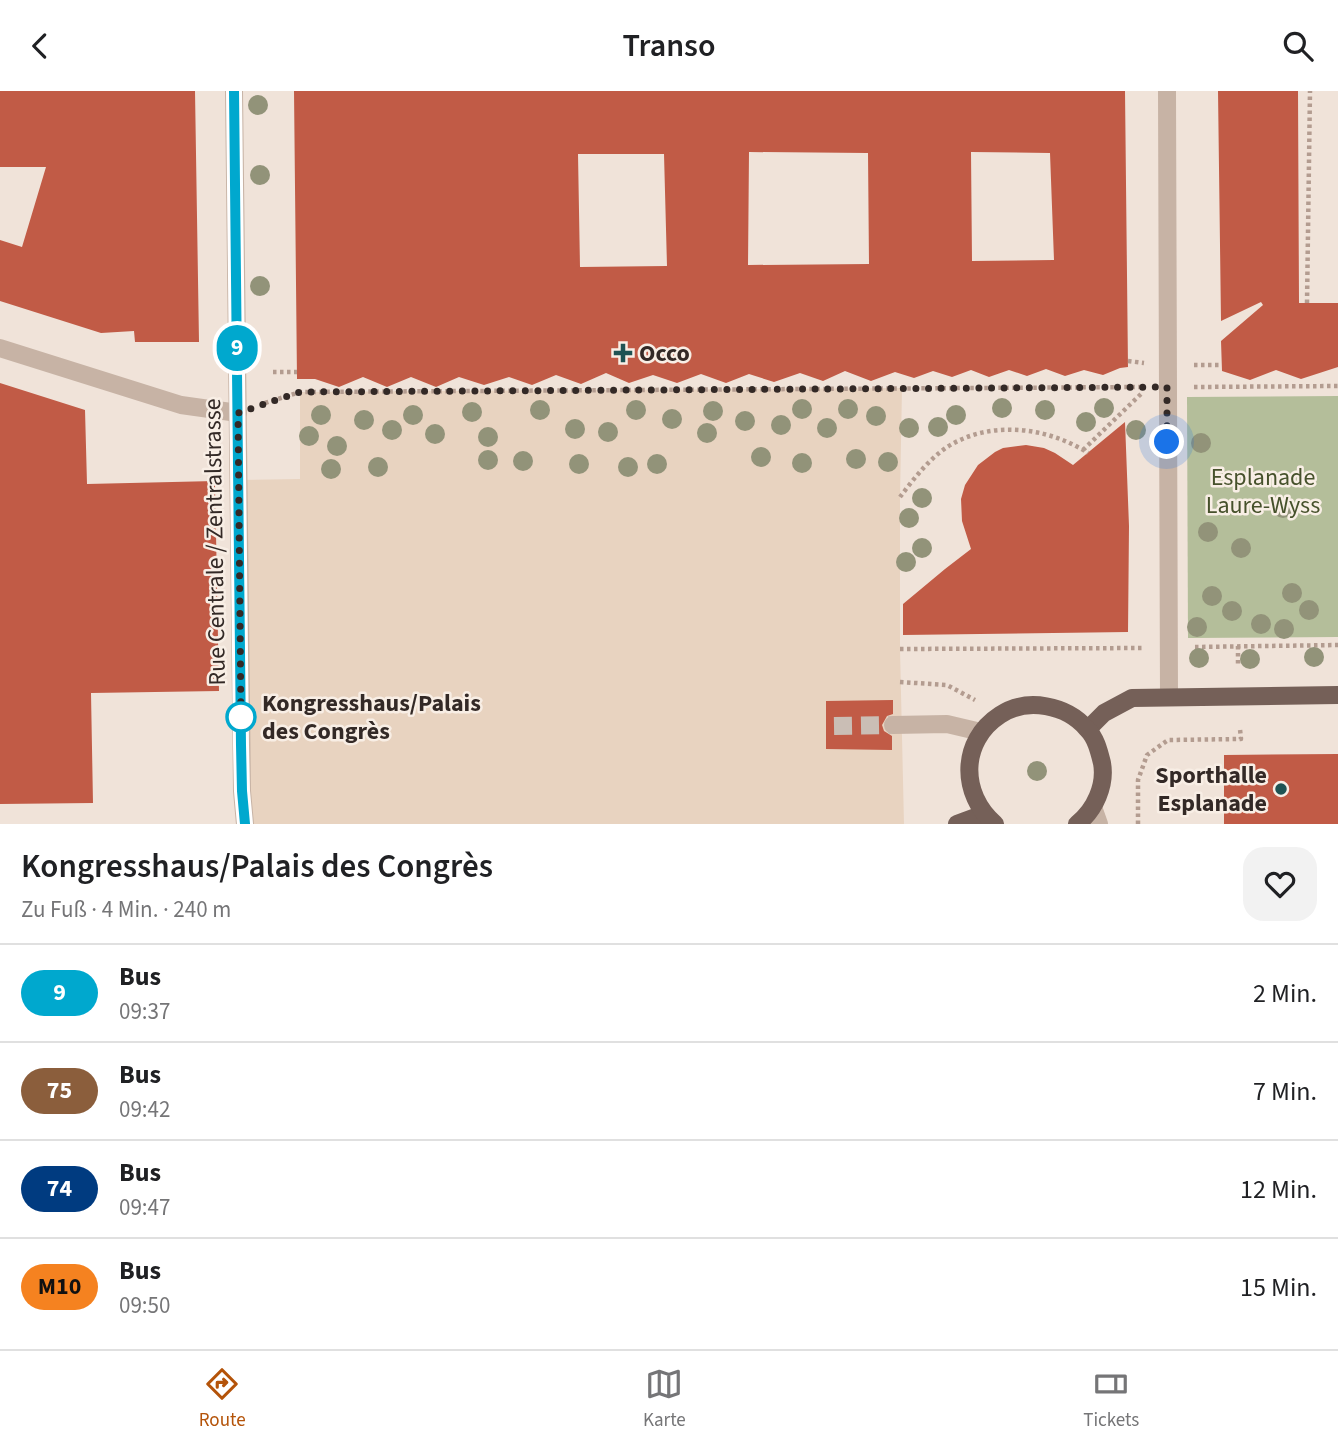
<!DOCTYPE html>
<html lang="de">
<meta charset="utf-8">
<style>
body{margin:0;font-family:"Source Sans 3",sans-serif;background:#f2f2f2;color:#202124;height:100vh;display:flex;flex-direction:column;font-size:26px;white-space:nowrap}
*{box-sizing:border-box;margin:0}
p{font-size:23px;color:#757577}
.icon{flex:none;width:38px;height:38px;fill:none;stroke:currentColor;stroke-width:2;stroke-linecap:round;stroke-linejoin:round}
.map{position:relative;height:733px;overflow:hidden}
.drawer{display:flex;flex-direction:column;background:#fff;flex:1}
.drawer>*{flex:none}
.badge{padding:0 14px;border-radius:23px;font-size:24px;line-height:46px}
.you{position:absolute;width:35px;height:35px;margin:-18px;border:5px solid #fff;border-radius:50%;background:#1a73e8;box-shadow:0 0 0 10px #1a73e833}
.map>.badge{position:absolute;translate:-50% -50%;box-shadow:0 0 0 4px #fff}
.round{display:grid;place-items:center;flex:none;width:74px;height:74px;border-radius:21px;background:#f2f2f2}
.summary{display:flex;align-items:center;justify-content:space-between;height:119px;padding:0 21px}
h1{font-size:33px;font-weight:600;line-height:52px}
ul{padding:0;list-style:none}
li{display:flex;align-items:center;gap:21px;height:98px;padding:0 21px;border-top:2px solid #e0e0e0}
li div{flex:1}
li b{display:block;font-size:26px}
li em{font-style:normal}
li .badge{min-width:77px;font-weight:700;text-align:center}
header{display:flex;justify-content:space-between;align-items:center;height:91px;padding:0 21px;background:#fff;font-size:32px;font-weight:600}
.tabs{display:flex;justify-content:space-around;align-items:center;height:98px;border-top:2px solid #e0e0e0;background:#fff;font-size:19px;color:#757577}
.tabs a{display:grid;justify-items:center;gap:4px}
.tabs .active{color:#b45309}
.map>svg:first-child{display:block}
</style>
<header><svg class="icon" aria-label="back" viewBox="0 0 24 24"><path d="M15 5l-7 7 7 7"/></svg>Transo<svg class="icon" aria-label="search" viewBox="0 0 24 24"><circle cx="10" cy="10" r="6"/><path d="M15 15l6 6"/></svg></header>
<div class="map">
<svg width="1338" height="733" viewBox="0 0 1338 733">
<rect width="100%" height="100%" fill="#f0e3d9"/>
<!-- green -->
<path fill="#b4be9a" d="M 1338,305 L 1338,546 L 1188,547 L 1187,306 Z"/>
<!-- plaza -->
<path fill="#e8d3c0" d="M 902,297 L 900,406 L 900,558 L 904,733 L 246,733 L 239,389 L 300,388 L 300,301 Z"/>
<!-- building -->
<g fill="#c15b46" fill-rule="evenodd">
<path d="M 0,0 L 195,0 L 199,251 L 135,251 L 134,240 L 101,242 L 0,210 L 0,149 L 22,156 L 46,76 L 0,76 Z"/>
<path d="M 294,0 L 1125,0 L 1128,276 L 1120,277 L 1103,284 L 1084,279 L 1065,285 L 1046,278 L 1027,285 L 1009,279 L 989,286 L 971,279 L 952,286 L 933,280 L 914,287 L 895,281 L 871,290 L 845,280 L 823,290 L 800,282 L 774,291 L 749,283 L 726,292 L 701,283 L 677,292 L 653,284 L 629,292 L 606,282 L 581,293 L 556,284 L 532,294 L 509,286 L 484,294 L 459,286 L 436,296 L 411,286 L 387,296 L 363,286 L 339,296 L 315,288 L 297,288 ZM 749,61 L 868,62 L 869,173 L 748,174 ZM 971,61 L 1050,62 L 1054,169 L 972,170 ZM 578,63 L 664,63 L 667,175 L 580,176 Z"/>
<path d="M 1218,0 L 1298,0 L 1299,212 L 1338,212 L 1338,276 L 1301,288 L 1276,279 L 1250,289 L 1222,280 L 1221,250 L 1263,214 L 1261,211 L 1221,230 Z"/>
<path d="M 0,292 L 85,319 L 87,393 L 215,390 L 219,600 L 91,602 L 93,712 L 0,713 Z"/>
<path d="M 1125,331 L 1129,435 L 1128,541 L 903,544 L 903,513 L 945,478 L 971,458 L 962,430 L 961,408 L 965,394 L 978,374 L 995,361 L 1003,357 L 1026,354 L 1044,357 L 1055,362 L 1073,374 Z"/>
<path d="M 893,609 L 893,623 L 887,625 L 882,634 L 884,640 L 892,645 L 892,659 L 826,658 L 826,610 Z"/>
<path d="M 1338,663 L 1338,733 L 1224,733 L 1224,664 Z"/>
</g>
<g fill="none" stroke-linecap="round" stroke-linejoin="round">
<!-- minor-tunnel -->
<path stroke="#cabeb5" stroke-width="18" stroke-dasharray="18 9" stroke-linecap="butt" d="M 834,635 L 893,634"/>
<!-- path -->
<g stroke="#b39c90" stroke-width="4.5" stroke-dasharray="3.5 3.5" stroke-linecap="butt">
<path d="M 1307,212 L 1310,0"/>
<path d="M 1128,270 L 1144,272"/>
<path d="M 1194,274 L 1221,274"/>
<path d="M 273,281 L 297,281"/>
<path d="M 1194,296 L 1338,295"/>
<path d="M 265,312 L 300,301 L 1143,296"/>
<path d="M 1083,359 L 1142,302"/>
<path d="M 900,406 C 916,385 934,361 958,350 C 999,330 1051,338 1088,362"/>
<path d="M 1238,555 L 1238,574"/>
<path d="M 1195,556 L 1338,554"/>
<path d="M 900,558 L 1144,557"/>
<path d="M 900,591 L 947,594 L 975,609"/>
<path d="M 1138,733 L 1138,689 L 1147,664 L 1168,649 L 1241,648 L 1240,638"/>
</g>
<!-- minor -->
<g stroke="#c7b3a5" stroke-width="18">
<path d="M 234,0 L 242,700 L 245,733"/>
<path d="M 1167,0 L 1169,606"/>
<path d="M 0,257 L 181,314 L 238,322"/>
<path d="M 893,634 L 947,633 L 981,641"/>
<path d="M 1093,716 L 1099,733"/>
</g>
<!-- major -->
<g stroke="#756058" stroke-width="18">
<path d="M 1088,638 L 1104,622 L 1132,607 L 1338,604"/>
<path d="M 957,733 L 984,723"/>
<path d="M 995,733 C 960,703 960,650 1000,624 C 1027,606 1067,614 1087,638 C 1096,647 1099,660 1102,672 C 1106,694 1095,719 1077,733"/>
</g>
</g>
<!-- trees -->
<g fill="#929379">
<circle cx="258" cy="14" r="10"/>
<circle cx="260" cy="84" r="10"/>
<circle cx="260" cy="195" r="10"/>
<circle cx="1002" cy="317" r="10"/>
<circle cx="1104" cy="317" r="10"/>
<circle cx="802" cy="318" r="10"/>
<circle cx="848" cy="318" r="10"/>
<circle cx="540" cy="319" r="10"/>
<circle cx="636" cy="319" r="10"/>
<circle cx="1045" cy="319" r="10"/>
<circle cx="713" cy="320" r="10"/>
<circle cx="472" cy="321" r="10"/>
<circle cx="321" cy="324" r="10"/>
<circle cx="413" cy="324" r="10"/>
<circle cx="956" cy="324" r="10"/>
<circle cx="876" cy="325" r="10"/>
<circle cx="672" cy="328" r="10"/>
<circle cx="364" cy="329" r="10"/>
<circle cx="745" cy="330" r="10"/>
<circle cx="1086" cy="331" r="10"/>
<circle cx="781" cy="334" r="10"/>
<circle cx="938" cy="336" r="10"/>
<circle cx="827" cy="337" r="10"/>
<circle cx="909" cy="337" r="10"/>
<circle cx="575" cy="338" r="10"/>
<circle cx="392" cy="339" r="10"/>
<circle cx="1136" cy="339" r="10"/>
<circle cx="608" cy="341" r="10"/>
<circle cx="707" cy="342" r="10"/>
<circle cx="435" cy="343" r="10"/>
<circle cx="309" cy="345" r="10"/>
<circle cx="488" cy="346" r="10"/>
<circle cx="1201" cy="352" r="10"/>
<circle cx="337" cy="355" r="10"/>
<circle cx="761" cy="366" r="10"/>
<circle cx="856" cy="368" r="10"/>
<circle cx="488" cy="369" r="10"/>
<circle cx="523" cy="370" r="10"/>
<circle cx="888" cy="371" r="10"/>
<circle cx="802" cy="372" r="10"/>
<circle cx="579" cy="373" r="10"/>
<circle cx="657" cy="373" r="10"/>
<circle cx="378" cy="376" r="10"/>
<circle cx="628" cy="376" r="10"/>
<circle cx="331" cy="378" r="10"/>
<circle cx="922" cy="407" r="10"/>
<circle cx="1283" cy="417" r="10"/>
<circle cx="909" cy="427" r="10"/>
<circle cx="1208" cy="441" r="10"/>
<circle cx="922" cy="457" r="10"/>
<circle cx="1241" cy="457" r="10"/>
<circle cx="906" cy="471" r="10"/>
<circle cx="1292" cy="502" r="10"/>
<circle cx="1212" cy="505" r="10"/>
<circle cx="1309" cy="519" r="10"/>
<circle cx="1232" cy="520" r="10"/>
<circle cx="1261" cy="533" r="10"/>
<circle cx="1197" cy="536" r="10"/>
<circle cx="1284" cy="538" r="10"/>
<circle cx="1314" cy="566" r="10"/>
<circle cx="1199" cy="567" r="10"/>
<circle cx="1250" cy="568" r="10"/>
<circle cx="1037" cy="680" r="10"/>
</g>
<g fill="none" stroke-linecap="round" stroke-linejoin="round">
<defs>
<path id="line" d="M 234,0 L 241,654 L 242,700 L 245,733"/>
</defs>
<!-- line casing -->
<use href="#line" stroke="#fff" stroke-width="16"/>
<!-- line -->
<use href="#line" stroke="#00a8ce" stroke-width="10"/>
<!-- walk -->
<path stroke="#332926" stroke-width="7" stroke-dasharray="0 12.6" d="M 241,626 L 241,631 L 238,322 L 300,301 L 1167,296 L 1167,351"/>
</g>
<!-- markers -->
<g fill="#1e5353" stroke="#f8eee5" stroke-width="2.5">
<path d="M619.5 251.5h7v7h7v7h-7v7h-7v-7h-7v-7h7z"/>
<circle cx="1281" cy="698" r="7"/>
</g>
<circle fill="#fff" stroke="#00a8ce" stroke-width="3.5" cx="241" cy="626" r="14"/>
<g text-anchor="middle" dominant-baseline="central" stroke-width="5" stroke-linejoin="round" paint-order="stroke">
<!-- poi labels -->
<g font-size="24" font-weight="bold" fill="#332926" stroke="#f8eee5" text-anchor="start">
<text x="639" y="262">Occo</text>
<text x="1267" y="684" text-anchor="end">Sporthalle<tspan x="1267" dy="28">Esplanade</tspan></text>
</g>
<!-- park labels -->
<g font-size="24" fill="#46512b" stroke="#f8eee5">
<text x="1263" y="386">Esplanade<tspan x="1263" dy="28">Laure-Wyss</tspan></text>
</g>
<!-- street labels -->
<g font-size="24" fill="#332926" stroke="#f8eee5">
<text transform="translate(215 451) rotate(-91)">Rue Centrale / Zentralstrasse</text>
</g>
<!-- stop labels -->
<g font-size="24" font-weight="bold" fill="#332926" stroke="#f8eee5" text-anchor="start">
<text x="262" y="612">Kongresshaus/Palais<tspan x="262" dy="28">des Congrès</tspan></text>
</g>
</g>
</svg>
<div class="you" style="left:1167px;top:351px"></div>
<b class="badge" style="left:237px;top:257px;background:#00a8ce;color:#fff">9</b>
</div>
<section class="drawer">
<div class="summary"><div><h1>Kongresshaus/Palais des Congrès</h1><p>Zu Fuß · 4 Min. · 240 m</p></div><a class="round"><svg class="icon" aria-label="heart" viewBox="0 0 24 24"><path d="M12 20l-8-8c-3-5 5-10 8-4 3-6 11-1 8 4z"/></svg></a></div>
<ul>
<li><span class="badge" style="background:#00a8ce;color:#fff">9</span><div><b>Bus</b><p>09:37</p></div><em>2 Min.</em></li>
<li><span class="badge" style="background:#8b5e3c;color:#fff">75</span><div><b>Bus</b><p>09:42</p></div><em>7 Min.</em></li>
<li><span class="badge" style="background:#003b80;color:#fff">74</span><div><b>Bus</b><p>09:47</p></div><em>12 Min.</em></li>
<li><span class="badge" style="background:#f58220;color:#111">M10</span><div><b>Bus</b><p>09:50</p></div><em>15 Min.</em></li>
</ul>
</section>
<nav class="tabs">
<a class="active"><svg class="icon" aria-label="directions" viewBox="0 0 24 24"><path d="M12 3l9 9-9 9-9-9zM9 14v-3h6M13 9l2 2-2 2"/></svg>Route</a>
<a><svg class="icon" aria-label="map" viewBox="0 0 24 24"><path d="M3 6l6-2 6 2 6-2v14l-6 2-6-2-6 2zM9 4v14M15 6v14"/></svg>Karte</a>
<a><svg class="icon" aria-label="tickets" viewBox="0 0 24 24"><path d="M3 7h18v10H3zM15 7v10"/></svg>Tickets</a>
</nav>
